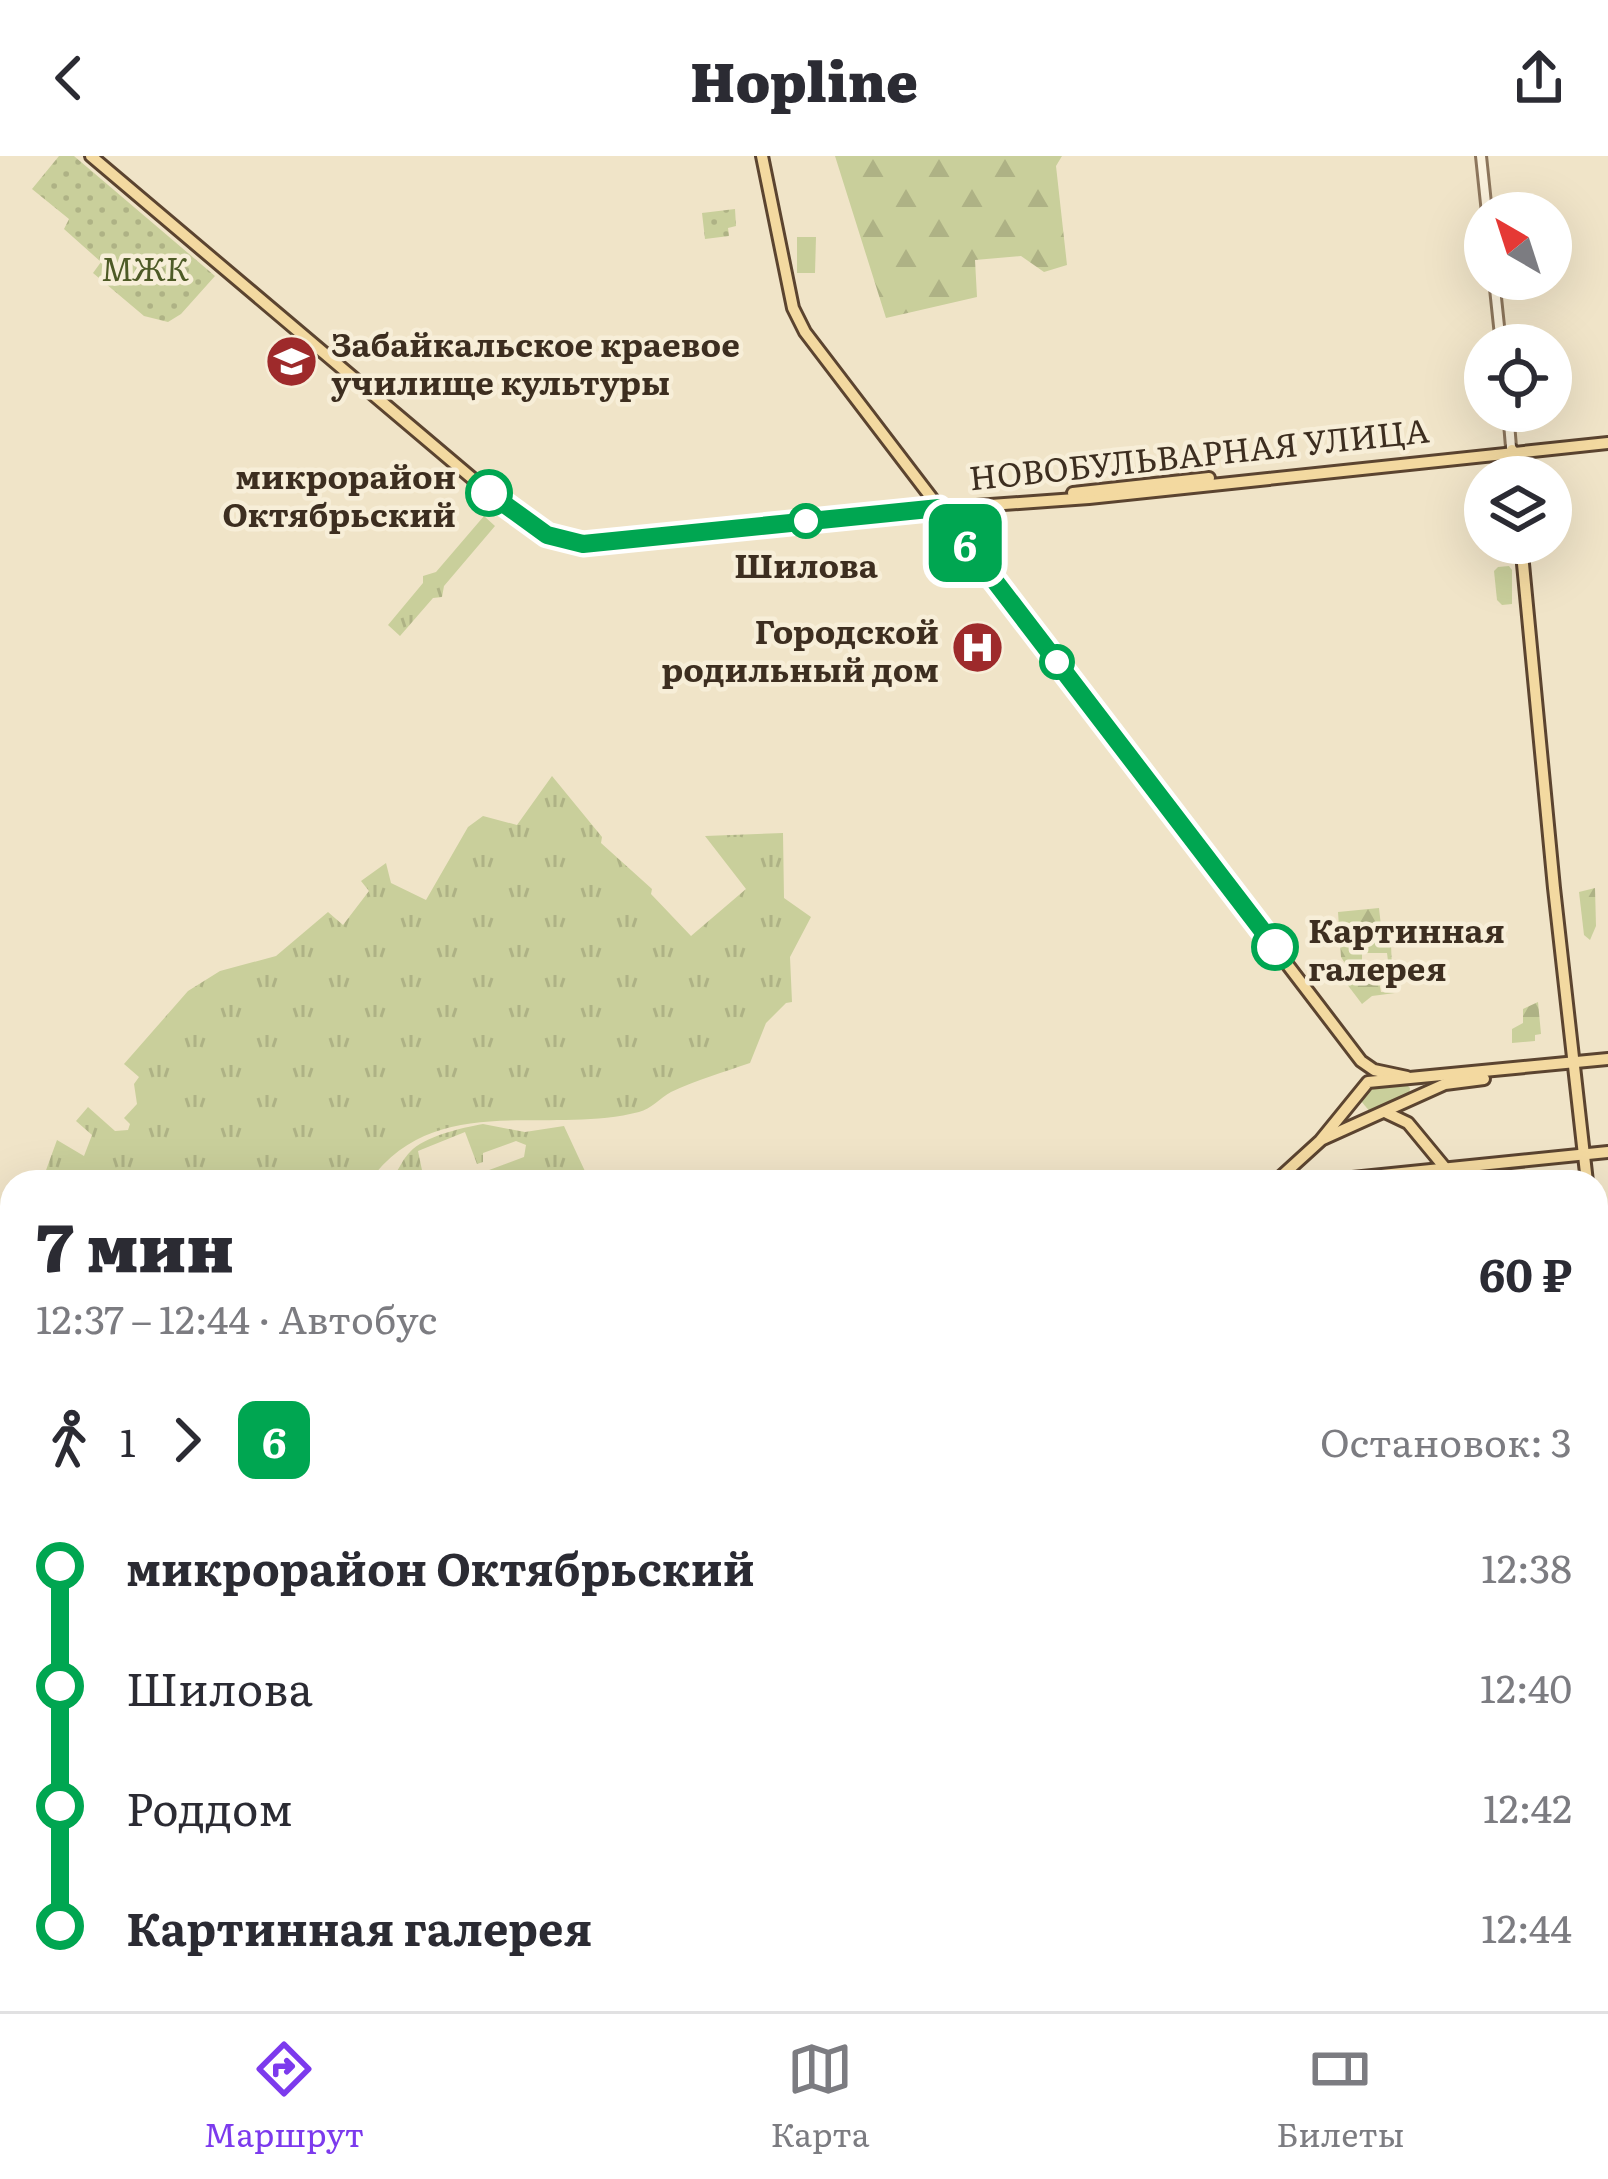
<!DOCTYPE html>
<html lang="ru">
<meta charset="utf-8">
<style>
body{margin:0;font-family:Literata,serif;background:#f2f2f3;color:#2b2b33;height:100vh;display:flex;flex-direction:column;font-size:45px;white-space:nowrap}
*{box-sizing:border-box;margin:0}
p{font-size:39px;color:#7c7c81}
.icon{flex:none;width:66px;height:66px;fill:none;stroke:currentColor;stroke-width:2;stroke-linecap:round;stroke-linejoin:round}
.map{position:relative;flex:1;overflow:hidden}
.details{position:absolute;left:0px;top:1014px;width:1608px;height:843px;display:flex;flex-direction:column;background:#fff;border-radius:36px 36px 0 0;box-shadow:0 12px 48px #0002}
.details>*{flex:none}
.badge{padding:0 24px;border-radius:18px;font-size:42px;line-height:78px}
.needle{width:78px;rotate:321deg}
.fabs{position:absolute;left:1464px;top:36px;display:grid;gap:24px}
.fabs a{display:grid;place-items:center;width:108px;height:108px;border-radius:50%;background:#fff;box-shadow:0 12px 48px #0002;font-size:60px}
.map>.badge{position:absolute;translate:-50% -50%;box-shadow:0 0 0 6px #fff}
.legs{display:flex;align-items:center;gap:18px;height:132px;padding:0 36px;font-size:39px}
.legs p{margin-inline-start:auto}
.head{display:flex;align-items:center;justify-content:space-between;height:204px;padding:0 36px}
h1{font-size:66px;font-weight:800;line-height:90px}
ul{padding:0 36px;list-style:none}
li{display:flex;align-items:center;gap:42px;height:120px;font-size:45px}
li i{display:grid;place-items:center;width:18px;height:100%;margin:0 15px;background:currentColor}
li i::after{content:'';width:30px;height:30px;margin:-15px;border:9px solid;border-radius:50%;background:#fff}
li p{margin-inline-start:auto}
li:first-child i{background:linear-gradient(#0000 50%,currentColor 0)}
li:last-child i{background:linear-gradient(currentColor 50%,#0000 0)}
header{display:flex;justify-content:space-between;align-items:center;height:156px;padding:0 36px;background:#fff;font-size:54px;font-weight:800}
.tab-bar{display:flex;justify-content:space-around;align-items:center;height:168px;border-top:3px solid #e1e1e2;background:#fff;font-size:33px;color:#7c7c81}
.tab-bar a{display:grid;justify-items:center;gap:6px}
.tab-bar .current{color:#7c3aed}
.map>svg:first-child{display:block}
</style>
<header><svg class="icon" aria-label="back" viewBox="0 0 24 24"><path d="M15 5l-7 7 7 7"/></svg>Hopline<svg class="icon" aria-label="share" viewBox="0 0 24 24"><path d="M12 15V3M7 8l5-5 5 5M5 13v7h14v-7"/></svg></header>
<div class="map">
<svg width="1608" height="1855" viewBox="0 0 1608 1855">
<defs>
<pattern id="grass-tufts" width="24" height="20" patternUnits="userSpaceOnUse" patternTransform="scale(3)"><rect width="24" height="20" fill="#c9cf9b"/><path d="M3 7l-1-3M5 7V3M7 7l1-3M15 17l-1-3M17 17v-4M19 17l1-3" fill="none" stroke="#aeb285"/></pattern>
<pattern id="forest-firs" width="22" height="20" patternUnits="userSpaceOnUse" patternTransform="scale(3)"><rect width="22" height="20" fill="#c9cf9b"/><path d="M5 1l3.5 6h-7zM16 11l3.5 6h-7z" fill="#aeb285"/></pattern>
<pattern id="park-dots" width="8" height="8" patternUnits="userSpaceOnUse" patternTransform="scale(3)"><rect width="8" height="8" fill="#c9cf9b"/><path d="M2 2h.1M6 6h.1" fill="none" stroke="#aeb285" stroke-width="1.8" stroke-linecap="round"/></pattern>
<pattern id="water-ripples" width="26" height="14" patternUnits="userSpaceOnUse" patternTransform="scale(3)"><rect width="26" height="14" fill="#a9c4bc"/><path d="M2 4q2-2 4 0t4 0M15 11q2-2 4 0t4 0" fill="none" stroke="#8ba098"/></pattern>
</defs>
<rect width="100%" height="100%" fill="#f0e4c8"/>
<!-- grass -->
<g fill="url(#grass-tufts)">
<path d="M 484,360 L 495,370 L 444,430 L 442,441 L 433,442 L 400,480 L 388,469 L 423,427 L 423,420 L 436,416 Z"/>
<path d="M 552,620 L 602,681 L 601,687 L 652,733 L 651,738 L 691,780 L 746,733 L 705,680 L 783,677 L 784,742 L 811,761 L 790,801 L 792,846 L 786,847 L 766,867 L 750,907 C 724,916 696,924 671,936 C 660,942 651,953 639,956 C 546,980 435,933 369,1026 L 77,1026 L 45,1017 L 57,984 L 84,1000 L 92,979 L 76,965 L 88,951 L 115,975 L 128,974 L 130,968 L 124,962 L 137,948 L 134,928 L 139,921 L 124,908 L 188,835 L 220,815 L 276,800 L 328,756 L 343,769 L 369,735 L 361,725 L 386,707 L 391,727 L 426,744 L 468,671 L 483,660 L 517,669 Z"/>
<path d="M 1404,926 L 1410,932 L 1409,940 L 1371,957 L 1361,945 L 1369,932 Z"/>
<path d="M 483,968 L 525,976 L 564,970 L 590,1026 L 484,1026 L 481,1017 L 524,1001 L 526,989 L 516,985 L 483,997 L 483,1006 L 477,1008 L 465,976 L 418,995 L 423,1019 L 404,1026 L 385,1026 C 399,1019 399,1007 410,996 C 425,980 461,972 483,968 Z"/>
</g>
<!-- forest -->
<g fill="url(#forest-firs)">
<path d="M 835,0 L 1062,0 L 1056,10 L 1067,109 L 1044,116 L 1021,100 L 975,104 L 977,141 L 886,162 Z"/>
<path d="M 1595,732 L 1596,770 L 1590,784 L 1584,779 L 1579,736 Z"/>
<path d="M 1379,752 L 1383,788 L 1391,788 L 1392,813 L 1389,813 L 1387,797 L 1362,797 L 1362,819 L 1378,820 L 1381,836 L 1395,837 L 1372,840 L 1362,848 L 1340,819 L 1348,812 L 1341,801 L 1338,756 Z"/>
<path d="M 1538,846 L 1541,878 L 1535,879 L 1535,885 L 1512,887 L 1512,873 L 1523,867 L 1523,853 Z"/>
</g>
<!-- park -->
<g fill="url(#park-dots)">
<path d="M 59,0 L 74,0 L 215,120 L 181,158 L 168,166 L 144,160 L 93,117 L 101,106 L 64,73 L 69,63 L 32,33 Z"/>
<path d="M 735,53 L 736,70 L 728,72 L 729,80 L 705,83 L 702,57 Z"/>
</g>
<!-- garden -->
<g fill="#c9cf9b">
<path d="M 797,81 L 816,81 L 815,117 L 797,117 Z"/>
<path d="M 1498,411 L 1509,410 L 1512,414 L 1512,448 L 1502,449 L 1497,444 L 1494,415 Z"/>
</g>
<!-- water -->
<g fill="url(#water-ripples)" stroke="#6f938a" stroke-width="3">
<path d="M 0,1189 L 12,1195 L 12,1244 L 0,1239 Z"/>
<path d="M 1608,1539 L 1608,1591 L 1596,1593 L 1596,1544 Z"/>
</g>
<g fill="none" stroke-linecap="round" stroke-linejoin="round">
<defs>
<g id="minor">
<path d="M 1481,0 L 1487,57"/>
<path d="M 1494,123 L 1501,189"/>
<path d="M 1508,255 L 1511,291"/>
<path d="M 1596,1750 L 1608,1736"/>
<path d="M 715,1845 L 734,1855"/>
<path d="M 1055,1855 L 1116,1845"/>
</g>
<g id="major">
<path d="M 91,0 L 512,356 L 555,383 L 601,387 L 892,356 L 1089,342 L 1608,287"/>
<path d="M 762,0 L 793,152 L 805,176 L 1361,905 L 1374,914 L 1407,921"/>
<path d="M 1512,294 L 1514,321"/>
<path d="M 1073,337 L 1209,322"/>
<path d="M 1521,387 L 1554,732 L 1587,1026"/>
<path d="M 1387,957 L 1408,967 L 1446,1013"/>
<path d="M 1323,983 L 1445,928 L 1484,923"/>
<path d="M 1275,1026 L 1320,985 L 1368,926 L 1608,903"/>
<path d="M 1313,1026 L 1608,996"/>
<path d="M 1596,1102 L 1608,1212"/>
<path d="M 1596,1253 L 1608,1251"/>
<path d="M 1596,1323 L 1608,1330"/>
<path d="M 0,1504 L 12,1527"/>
<path d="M 0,1731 L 12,1731"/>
<path d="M 489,1855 L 495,1845"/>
<path d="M 588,1855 L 592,1845"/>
</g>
</defs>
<!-- minor casing -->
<use href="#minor" stroke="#8d765c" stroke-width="14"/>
<!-- major casing -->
<use href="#major" stroke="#5b4430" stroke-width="16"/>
<!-- minor -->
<use href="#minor" stroke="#faf1dc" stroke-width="8"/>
<!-- major -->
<use href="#major" stroke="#f3d9a0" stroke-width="10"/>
<!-- rail -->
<path stroke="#3d2e20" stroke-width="3" stroke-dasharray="21 21" stroke-linecap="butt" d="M 0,1169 L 12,1174"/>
</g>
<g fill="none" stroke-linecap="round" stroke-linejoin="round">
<defs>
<path id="line-1" d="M 489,337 L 547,379 L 583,388 L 939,352 L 1275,791"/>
</defs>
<!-- line-1 casing -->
<use href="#line-1" stroke="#fff" stroke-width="27"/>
<!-- line-1 -->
<use href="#line-1" stroke="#00a651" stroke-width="18"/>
</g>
<!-- icons -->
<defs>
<symbol id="university-disc" viewBox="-11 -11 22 22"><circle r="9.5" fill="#9e2a2b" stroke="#f7eed8"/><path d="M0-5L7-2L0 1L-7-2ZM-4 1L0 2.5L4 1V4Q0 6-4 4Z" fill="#fff"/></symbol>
<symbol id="hospital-disc" viewBox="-11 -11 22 22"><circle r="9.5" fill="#9e2a2b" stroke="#f7eed8"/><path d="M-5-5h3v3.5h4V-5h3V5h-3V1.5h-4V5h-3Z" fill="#fff"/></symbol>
</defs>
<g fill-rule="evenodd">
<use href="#university-disc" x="262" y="176" width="59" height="59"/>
<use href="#hospital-disc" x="948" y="462" width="59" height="59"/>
</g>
<!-- markers -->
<g fill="#fff" stroke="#00a651" stroke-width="6">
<circle cx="489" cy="337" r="21"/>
<circle cx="806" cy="365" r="15"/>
<circle cx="1057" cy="506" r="15"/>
<circle cx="1275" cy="791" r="21"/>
</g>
<g text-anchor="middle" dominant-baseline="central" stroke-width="9" stroke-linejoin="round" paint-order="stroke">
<!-- park labels -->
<g font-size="33" font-style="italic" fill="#4d5a26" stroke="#f7eed8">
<text x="145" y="110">МЖК</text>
</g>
<!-- poi labels -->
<g font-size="33" font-weight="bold" fill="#3d2e20" stroke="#f7eed8" text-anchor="start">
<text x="331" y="186">Забайкальское краевое<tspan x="331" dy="38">училище культуры</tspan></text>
<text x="939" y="473" text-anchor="end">Городской<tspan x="939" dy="38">родильный дом</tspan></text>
</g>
<!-- street labels -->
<g font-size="33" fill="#3d2e20" stroke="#f7eed8">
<text transform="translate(1199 296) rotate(-6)">НОВОБУЛЬВАРНАЯ УЛИЦА</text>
</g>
<!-- stop labels -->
<g font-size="33" font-weight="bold" fill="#3d2e20" stroke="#f7eed8" text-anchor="end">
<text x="456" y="318">микрорайон<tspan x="456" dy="38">Октябрьский</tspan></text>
<text x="806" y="407" text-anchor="middle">Шилова</text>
<text x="1308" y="772" text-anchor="start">Картинная<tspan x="1308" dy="38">галерея</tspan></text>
</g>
</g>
</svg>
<div class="fabs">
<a><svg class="needle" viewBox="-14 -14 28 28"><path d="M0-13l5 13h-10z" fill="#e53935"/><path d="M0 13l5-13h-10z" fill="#7c7c81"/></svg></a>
<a><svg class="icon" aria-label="locate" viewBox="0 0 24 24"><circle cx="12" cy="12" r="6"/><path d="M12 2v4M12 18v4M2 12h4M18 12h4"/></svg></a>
<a><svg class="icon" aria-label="layers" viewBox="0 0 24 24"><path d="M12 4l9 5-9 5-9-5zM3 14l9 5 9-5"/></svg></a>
</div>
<b class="badge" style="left:965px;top:387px;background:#00a651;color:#fff">6</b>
<section class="details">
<div class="head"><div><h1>7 мин</h1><p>12:37 – 12:44 · Автобус</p></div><b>60 ₽</b></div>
<div class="legs"><svg class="icon" aria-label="walk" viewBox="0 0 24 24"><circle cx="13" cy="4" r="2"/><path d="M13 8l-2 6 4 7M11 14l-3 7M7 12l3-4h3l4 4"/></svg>1<svg class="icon" aria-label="forward" viewBox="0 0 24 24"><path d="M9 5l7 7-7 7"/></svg><b class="badge" style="background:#00a651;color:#fff">6</b><p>Остановок: 3</p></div>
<ul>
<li><i style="color:#00a651"></i><b>микрорайон Октябрьский</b><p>12:38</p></li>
<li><i style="color:#00a651"></i><span>Шилова</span><p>12:40</p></li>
<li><i style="color:#00a651"></i><span>Роддом</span><p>12:42</p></li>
<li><i style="color:#00a651"></i><b>Картинная галерея</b><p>12:44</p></li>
</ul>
</section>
</div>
<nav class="tab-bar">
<a class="current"><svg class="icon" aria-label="directions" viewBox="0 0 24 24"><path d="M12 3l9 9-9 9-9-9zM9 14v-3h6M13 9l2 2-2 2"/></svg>Маршрут</a>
<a><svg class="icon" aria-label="map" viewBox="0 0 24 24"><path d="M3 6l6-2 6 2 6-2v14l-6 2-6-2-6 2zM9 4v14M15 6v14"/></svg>Карта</a>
<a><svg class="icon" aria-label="tickets" viewBox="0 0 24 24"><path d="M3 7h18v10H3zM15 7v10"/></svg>Билеты</a>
</nav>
